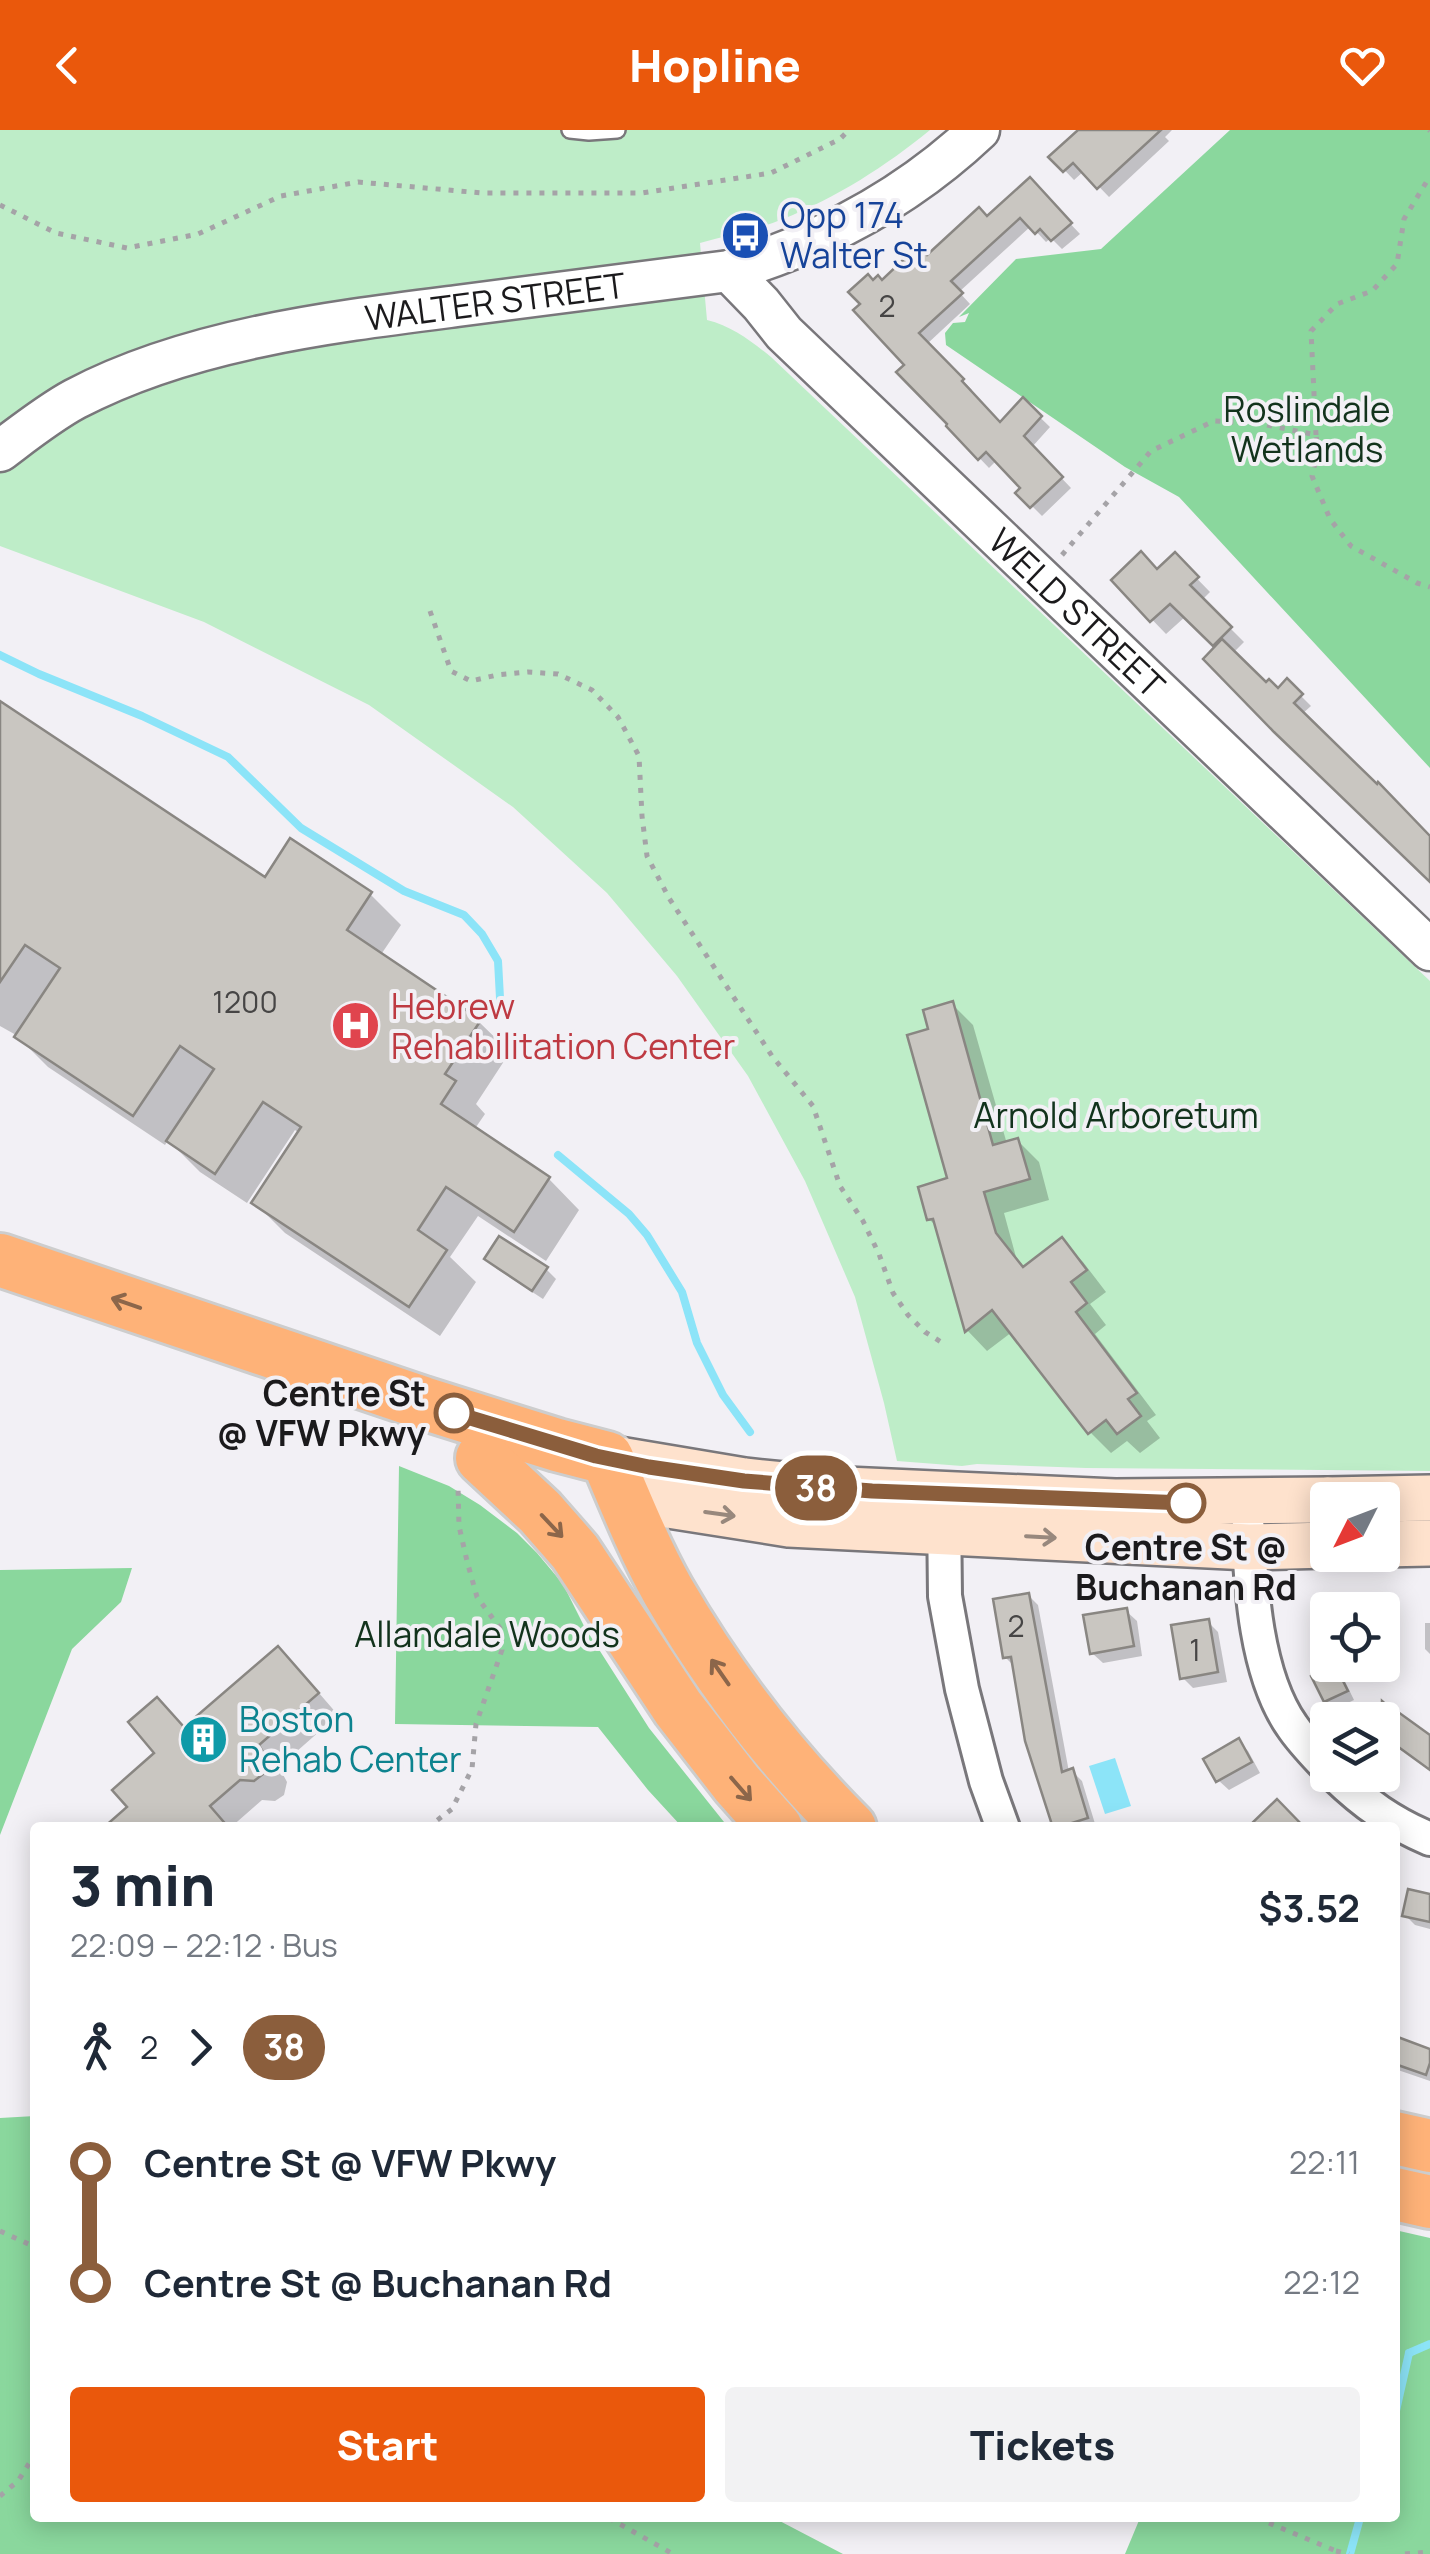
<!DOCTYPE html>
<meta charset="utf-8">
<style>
body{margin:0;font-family:Manrope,sans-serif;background:#f2f2f3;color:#1f2937;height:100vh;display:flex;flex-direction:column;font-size:38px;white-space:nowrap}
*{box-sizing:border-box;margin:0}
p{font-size:32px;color:#747a83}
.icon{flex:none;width:55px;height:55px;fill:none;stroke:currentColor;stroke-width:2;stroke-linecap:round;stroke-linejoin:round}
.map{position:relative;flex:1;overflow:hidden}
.sheet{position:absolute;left:30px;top:1692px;width:1370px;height:700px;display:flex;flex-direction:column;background:#fff;border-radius:10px;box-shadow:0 5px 25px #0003}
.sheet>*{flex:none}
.badge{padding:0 20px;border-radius:32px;font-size:35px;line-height:65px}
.needle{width:65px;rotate:228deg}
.fabs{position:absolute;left:1310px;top:1352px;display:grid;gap:20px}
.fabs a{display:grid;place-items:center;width:90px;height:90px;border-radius:10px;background:#fff;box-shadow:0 5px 25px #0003;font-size:50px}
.map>.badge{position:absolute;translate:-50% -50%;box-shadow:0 0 0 5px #fff}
.legs{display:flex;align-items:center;gap:15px;height:110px;padding:0 40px;font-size:32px}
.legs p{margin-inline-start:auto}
.headline{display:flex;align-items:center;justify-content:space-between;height:170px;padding:0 40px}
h1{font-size:55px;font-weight:800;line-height:75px}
.action{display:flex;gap:20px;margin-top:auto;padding:20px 40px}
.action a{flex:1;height:115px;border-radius:10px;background:#ea580c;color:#fff;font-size:40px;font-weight:800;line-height:115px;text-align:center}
.action a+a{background:#f2f2f3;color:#1f2937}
ul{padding:0 40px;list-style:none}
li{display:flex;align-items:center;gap:35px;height:120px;font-size:38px}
li i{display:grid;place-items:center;width:15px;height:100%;margin:0 12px;background:currentColor}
li i::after{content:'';width:25px;height:25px;margin:-12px;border:8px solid;border-radius:50%;background:#fff}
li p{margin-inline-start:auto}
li:first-child i{background:linear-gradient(#0000 50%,currentColor 0)}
li:last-child i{background:linear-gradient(currentColor 50%,#0000 0)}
header{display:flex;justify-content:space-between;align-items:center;height:130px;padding:0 40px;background:#ea580c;color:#fff;font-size:45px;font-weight:800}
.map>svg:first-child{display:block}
</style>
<header><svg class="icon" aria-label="back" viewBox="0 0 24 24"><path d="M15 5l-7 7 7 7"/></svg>Hopline<svg class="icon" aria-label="heart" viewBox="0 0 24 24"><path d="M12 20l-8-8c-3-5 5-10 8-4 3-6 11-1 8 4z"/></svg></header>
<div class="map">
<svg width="1430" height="2424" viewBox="0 0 1430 2424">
<rect width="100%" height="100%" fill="#f2f0f5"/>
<!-- green -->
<path fill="#beedc8" d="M 0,0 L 930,0 C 886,36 836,68 783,89 C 757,100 727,105 700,113 L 707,190 C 732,196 751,211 771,227 L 1430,851 L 1430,1341 L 1086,1338 L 977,1334 L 962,1336 L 897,1331 L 884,1273 L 855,1167 L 805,1051 L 748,946 L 677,846 L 607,763 L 513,677 L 369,575 L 204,492 L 0,416 Z"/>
<!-- forest -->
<g fill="#8ad79d">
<path d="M 1230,0 L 1430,0 L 1430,638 L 1179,367 L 1125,337 L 946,215 L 945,203 L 953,193 L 965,192 L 969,183 L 959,187 L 1016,129 L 1101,119 Z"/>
<path d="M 399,1336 L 449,1356 L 480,1375 L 517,1403 L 537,1423 L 563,1454 L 584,1496 L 649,1598 L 728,1697 L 682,1697 L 648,1660 L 598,1597 L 395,1594 Z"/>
<path d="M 132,1438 L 121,1472 L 72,1519 L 0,1705 L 0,1440 Z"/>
<path d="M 35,1986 L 35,2388 L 774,2388 L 843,2424 L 0,2424 L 0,1988 Z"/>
<path d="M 1395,2100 L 1430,2108 L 1430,2424 L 1125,2424 L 1140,2388 L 1395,2388 Z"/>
</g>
<!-- water -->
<path fill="#8ce4f8" d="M 1115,1628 L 1131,1676 L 1105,1684 L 1089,1636 Z"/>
<!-- shadow -->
<g fill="#0003">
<path d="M 1081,0 L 1172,0 L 1165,7 L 1169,11 L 1109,67 L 1084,41 L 1074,50 L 1052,27 Z"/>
<path d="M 1030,51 L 1080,104 L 1062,119 L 1051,108 L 1046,112 L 1031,96 L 959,162 L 970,174 L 927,214 L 972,260 L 970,263 L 1000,295 L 1023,271 L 1050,297 L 1032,317 L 1071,358 L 1042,386 L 1019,363 L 1024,359 L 997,330 L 989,338 L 949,296 L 907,235 L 874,153 L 882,153 L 927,128 L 988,89 Z"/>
<path d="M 1175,426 L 1210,462 L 1202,470 L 1244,512 L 1233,523 L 1266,556 L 1278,561 L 1287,552 L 1311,576 L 1302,584 L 1430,708 L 1430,749 L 1218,517 L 1186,486 L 1166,504 L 1114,450 L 1158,442 Z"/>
<path d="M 0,574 L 265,750 L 370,764 L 401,795 L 380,826 L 479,892 L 510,922 L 476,974 L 485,984 L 474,1000 L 549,1049 L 579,1080 L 546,1131 L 478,1086 L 450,1127 L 476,1152 L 440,1206 L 285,1103 L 254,1072 L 300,1004 L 295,1000 L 247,1073 L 200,1042 L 168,1010 L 165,1015 L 48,937 L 16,905 L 0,896 Z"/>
<path d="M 952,874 L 973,895 L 1007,1014 L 1018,1011 L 1039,1032 L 1049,1070 L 1004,1083 L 1016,1127 L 1025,1138 L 1062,1111 L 1083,1132 L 1106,1162 L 1090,1174 L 1106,1195 L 1095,1204 L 1156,1285 L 1147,1291 L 1160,1308 L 1140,1323 L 1127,1311 L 1111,1323 L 1090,1302 L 1012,1202 L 987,1221 L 967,1200 L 937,1097 L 929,1089 L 950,1050 L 932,901 Z"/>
<path d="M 487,1129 L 546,1139 L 556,1149 L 543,1169 L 497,1139 Z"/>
<path d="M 1028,1465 L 1038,1475 L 1069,1642 L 1072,1641 L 1082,1651 L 1096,1697 L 1055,1697 L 1015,1537 L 1005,1527 Z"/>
<path d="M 1319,1479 L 1367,1480 L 1328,1480 L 1328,1535 L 1337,1535 L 1354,1570 L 1335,1579 L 1326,1571 L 1320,1544 Z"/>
<path d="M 1126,1481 L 1137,1491 L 1142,1526 L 1103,1533 L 1092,1523 Z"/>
<path d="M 1208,1492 L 1218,1502 L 1227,1552 L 1193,1558 L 1182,1547 Z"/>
<path d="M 1425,1493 L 1430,1493 L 1430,1524 L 1425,1519 Z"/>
<path d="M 299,1540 L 338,1585 L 279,1637 L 287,1652 L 284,1665 L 275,1671 L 262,1670 L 230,1698 L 107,1698 L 131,1677 L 185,1599 Z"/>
<path d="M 1381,1573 L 1393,1584 L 1430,1608 L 1430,1640 L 1406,1619 L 1402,1621 L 1382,1603 L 1382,1590 L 1370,1590 L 1367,1587 Z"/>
<path d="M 1238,1611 L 1248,1621 L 1260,1643 L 1229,1660 L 1218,1650 Z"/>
<path d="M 1430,1767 L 1430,1799 L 1415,1795 L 1405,1785 Z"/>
<path d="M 1395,1909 L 1430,1921 L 1430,1951 L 1395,1939 Z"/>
</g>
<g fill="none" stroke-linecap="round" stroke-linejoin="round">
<!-- stream -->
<g stroke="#8ce4f8" stroke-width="8">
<path d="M 0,525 L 39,544 L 142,586 L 228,627 L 301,698 L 404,761 L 464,785 L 482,804 L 498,831 L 500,868"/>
<path d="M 558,1025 L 629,1084 L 647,1105 L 682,1162 L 697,1213 L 723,1265 L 750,1302"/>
<path d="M 1409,2223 L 1430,2214"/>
<path d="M 1395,2285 L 1409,2223"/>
<path d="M 1350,2424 L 1360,2388"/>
</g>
</g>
<!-- building -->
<g fill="#c9c6c1" stroke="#898682" stroke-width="2.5">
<path d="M 1078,0 L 1161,0 L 1097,59 L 1073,33 L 1063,42 L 1048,27 Z"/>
<path d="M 1030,47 L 1072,93 L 1051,111 L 1040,99 L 1035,104 L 1020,88 L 951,151 L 963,163 L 919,203 L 964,249 L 962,251 L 1000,292 L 1023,267 L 1042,286 L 1024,306 L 1063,347 L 1030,378 L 1015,363 L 1020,358 L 986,322 L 978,330 L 946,296 L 947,294 L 896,242 L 904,235 L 853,180 L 860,174 L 848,162 L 868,144 L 873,150 L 878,145 L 882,150 L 905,128 L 910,133 L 923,121 L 927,125 L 979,77 L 987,86 Z"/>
<path d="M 1141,421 L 1157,439 L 1175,422 L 1199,447 L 1190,455 L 1232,497 L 1213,516 L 1170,474 L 1150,492 L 1111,450 Z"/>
<path d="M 1222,509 L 1266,552 L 1269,549 L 1278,558 L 1287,548 L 1303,564 L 1294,573 L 1377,654 L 1378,652 L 1430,706 L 1430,752 L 1274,602 L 1203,529 Z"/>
<path d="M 0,571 L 265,747 L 290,708 L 372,762 L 347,800 L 481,890 L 445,944 L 456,951 L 441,974 L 550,1047 L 514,1102 L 446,1057 L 418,1100 L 447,1120 L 409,1177 L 251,1073 L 301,997 L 263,972 L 215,1044 L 166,1011 L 214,939 L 180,916 L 133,986 L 14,907 L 60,838 L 25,815 L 0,852 Z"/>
<path d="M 953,871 L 993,1015 L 1018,1008 L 1030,1049 L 984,1062 L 996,1103 L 1023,1137 L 1062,1107 L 1087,1140 L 1071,1152 L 1087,1173 L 1076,1182 L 1137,1263 L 1128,1269 L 1141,1286 L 1117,1304 L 1106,1290 L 1088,1304 L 992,1180 L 965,1202 L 933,1089 L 927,1090 L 918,1057 L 947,1048 L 907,905 L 928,899 L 923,880 Z"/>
<path d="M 499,1106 L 548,1137 L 532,1161 L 484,1129 Z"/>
<path d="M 1029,1463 L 1062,1642 L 1073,1638 L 1088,1688 L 1056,1698 L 1053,1698 L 1025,1611 L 1011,1527 L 1003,1528 L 993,1469 Z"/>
<path d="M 1127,1478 L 1134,1516 L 1090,1524 L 1083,1485 Z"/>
<path d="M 1209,1489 L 1218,1542 L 1180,1549 L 1171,1495 Z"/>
<path d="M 1317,1499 L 1328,1520 L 1328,1535 L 1335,1535 L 1348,1561 L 1324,1572 L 1311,1546 L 1317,1543 Z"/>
<path d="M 278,1516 L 319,1563 L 259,1615 L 267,1629 L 263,1644 L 254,1651 L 240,1650 L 210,1676 L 229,1698 L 103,1698 L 127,1677 L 112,1660 L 154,1623 L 128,1592 L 157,1567 L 184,1597 Z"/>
<path d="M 1382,1571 L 1393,1581 L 1394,1579 L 1430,1605 L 1430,1640 L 1382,1605 Z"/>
<path d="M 1239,1608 L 1252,1632 L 1216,1652 L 1203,1629 Z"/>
<path d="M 1277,1669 L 1305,1698 L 1247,1698 Z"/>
<path d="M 1408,1759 L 1430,1764 L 1430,1792 L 1402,1786 Z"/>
<path d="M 1395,1906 L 1430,1919 L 1430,1933 L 1426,1945 L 1395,1934 Z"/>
</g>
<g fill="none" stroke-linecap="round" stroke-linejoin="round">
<defs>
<path id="service" d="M 570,0 L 589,2 L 617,0"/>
<g id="minor">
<path d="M 944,1380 L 945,1466 L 962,1559 L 986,1651 L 1003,1698"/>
<path d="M 1248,1398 C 1251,1458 1256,1545 1292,1596 C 1302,1611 1315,1624 1328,1638"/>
<path d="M 1335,1645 C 1365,1674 1392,1693 1430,1709"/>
</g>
<g id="tertiary">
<path id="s1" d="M 729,141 L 761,174 L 784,203 L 1430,820"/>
<path id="s2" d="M 0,321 C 24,303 49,283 75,269 C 189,209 331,192 457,176 C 548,164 639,153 729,141 C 823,113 907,68 979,0"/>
</g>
<g id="secondary">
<path d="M 607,1328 L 744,1351 L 824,1359 L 1115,1372 L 1328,1370"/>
<path d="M 624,1368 L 789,1394 L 1249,1417 L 1328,1415"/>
<path d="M 1328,1370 L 1430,1368"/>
<path d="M 1382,1414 L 1430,1413"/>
</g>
<g id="trunk">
<path d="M 0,1130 L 423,1273 L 557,1315 L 607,1328 C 626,1373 644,1418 668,1461 C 718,1547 779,1627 850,1698"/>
<path d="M 482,1328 L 540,1382 L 575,1422 L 678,1578 L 737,1654 L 776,1698"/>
<path d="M 1395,2008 L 1430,2016"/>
<path d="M 1395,2064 L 1430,2072"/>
</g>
</defs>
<!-- service casing -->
<use href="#service" stroke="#79777b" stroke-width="20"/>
<!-- minor casing -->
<use href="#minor" stroke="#79777b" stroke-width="38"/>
<!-- tertiary casing -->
<use href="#tertiary" stroke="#79777b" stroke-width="45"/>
<!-- secondary casing -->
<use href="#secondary" stroke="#79777b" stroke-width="50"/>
<!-- trunk casing -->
<use href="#trunk" stroke="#cdcdcd" stroke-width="58"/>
<!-- path -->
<g stroke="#a5a3a7" stroke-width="5" stroke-dasharray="5 8" stroke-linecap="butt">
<path d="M 1429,0 L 1430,1"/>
<path d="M 0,75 L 56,103 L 127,118 L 198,104 L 281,66 L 358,52 L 482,63 L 642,63 L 771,43 L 840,9 L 849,0"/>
<path d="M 1316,305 L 1311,201 L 1337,174 L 1372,161 L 1397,134 L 1404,89 L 1430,46"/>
<path d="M 1062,425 L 1151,321 L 1214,291 L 1257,293 L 1316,305 L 1318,321 L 1312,346 L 1330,389 L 1351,416 L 1417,453 L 1430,457"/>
<path d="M 430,481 L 451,541 L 471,551 L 497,545 L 528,542 L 558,544 L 592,560 L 618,587 L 639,626 L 642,686 L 647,726 L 669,768 L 772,926 L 813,976 L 840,1056 L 863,1091 L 879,1124 L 893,1163 L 908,1185 L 925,1202 L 946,1215"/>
<path d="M 427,1698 L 452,1679 L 472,1639 L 476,1594 L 502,1520 L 500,1498 L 477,1467 L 467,1431 L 459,1396 L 458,1357"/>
<path d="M 0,2101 L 35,2117"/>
<path d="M 0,2366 L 18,2351 L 35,2324"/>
<path d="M 609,2388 L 673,2424"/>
<path d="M 1257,2388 L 1336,2421 L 1335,2424"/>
<path d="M 1336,2421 L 1349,2424"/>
<path d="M 1405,2424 L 1430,2422"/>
</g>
<!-- service -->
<use href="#service" stroke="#fff" stroke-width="15"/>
<!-- minor -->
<use href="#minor" stroke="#fff" stroke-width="32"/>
<!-- tertiary -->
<use href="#tertiary" stroke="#fff" stroke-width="40"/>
<!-- secondary -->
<use href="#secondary" stroke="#fee2cd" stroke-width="45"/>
<!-- trunk -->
<use href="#trunk" stroke="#feb278" stroke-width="52"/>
</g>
<!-- one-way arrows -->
<defs><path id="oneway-shaft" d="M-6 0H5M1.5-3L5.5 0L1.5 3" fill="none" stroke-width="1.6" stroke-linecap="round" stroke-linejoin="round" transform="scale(2.5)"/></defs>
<g stroke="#8c664a">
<use href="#oneway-shaft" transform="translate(126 1173) rotate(-161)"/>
<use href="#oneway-shaft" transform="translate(552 1396) rotate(47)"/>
<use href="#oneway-shaft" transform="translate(720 1542) rotate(-125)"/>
<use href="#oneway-shaft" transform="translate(741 1659) rotate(49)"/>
</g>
<g stroke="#98887d">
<use href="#oneway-shaft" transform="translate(720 1384) rotate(8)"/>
<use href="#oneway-shaft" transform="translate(1041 1407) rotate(3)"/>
</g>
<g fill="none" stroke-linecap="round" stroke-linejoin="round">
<defs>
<path id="line-1" d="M 454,1283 L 596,1326 L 649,1337 L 744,1351 L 872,1361 L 1186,1373"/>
</defs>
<!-- line-1 casing -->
<use href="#line-1" stroke="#fff" stroke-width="22"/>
<!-- line-1 -->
<use href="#line-1" stroke="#8b5e3c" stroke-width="15"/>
</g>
<!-- icons -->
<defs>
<symbol id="bus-disc" viewBox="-11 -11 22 22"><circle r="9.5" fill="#1a4fb4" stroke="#f2f0f5"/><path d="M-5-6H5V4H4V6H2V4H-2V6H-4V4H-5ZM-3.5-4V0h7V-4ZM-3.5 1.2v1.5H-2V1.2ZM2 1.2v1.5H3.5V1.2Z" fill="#fff"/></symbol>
<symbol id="hospital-disc" viewBox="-11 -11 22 22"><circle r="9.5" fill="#e0444e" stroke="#f2f0f5"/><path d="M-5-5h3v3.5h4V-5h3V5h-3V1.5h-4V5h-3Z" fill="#fff"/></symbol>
<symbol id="building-disc" viewBox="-11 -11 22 22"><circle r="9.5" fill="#0f9aa8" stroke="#f2f0f5"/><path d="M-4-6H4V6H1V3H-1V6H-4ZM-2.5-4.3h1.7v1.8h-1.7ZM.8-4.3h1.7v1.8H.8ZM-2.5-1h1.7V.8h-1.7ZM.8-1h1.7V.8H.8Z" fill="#fff"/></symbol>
</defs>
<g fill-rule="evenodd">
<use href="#bus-disc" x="718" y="78" width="55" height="55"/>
<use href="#hospital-disc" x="328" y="868" width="55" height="55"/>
<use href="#building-disc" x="176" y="1582" width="55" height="55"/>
</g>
<!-- markers -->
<g fill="#fff" stroke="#8b5e3c" stroke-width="5">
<circle cx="454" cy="1283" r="18"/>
<circle cx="1186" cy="1373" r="18"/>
</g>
<g text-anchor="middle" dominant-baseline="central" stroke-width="8" stroke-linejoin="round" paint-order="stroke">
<!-- number labels -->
<g font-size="30" fill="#464545">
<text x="887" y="175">2</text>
<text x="245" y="871">1200</text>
<text x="1016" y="1495">2</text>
<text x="1195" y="1519">1</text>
</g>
<!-- transit labels -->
<g font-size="35" fill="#164399" stroke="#f2f0f5" text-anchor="start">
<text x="780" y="85">Opp 174<tspan x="780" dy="40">Walter St</tspan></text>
</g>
<!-- street labels -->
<g font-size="35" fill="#1b1a1c" stroke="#f2f0f5">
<text stroke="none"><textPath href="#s2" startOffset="525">WALTER STREET</textPath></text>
<text stroke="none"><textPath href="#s1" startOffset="488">WELD STREET</textPath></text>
</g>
<!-- park labels -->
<g font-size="35" fill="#12331c" stroke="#f2f0f5">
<text x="1307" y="279">Roslindale<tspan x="1307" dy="40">Wetlands</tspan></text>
<text x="1116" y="985">Arnold Arboretum</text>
<text x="487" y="1504">Allandale Woods</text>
</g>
<!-- health labels -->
<g font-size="35" fill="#be3a42" stroke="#f2f0f5" text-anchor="start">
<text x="391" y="876">Hebrew<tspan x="391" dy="40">Rehabilitation Center</tspan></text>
</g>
<!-- stop labels -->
<g font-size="35" font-weight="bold" fill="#1b1a1c" stroke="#f2f0f5" text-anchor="end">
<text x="426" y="1263">Centre St<tspan x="426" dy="40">@ VFW Pkwy</tspan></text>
<text x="1186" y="1417" text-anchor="middle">Centre St @<tspan x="1186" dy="40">Buchanan Rd</tspan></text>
</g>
<!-- culture labels -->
<g font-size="35" fill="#0d838f" stroke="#f2f0f5" text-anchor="start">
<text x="239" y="1589">Boston<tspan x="239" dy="40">Rehab Center</tspan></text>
</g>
</g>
</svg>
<div class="fabs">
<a><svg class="needle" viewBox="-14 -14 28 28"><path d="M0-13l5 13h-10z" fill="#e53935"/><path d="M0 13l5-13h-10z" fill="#747a83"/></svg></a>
<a><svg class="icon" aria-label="locate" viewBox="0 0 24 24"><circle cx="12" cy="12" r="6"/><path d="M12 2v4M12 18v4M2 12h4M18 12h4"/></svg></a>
<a><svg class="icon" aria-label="layers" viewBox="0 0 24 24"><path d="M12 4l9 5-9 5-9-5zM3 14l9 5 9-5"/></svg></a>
</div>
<b class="badge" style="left:816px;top:1358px;background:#8b5e3c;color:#fff">38</b>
<section class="sheet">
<div class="headline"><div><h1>3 min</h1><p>22:09 – 22:12 · Bus</p></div><b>$3.52</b></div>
<div class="legs"><svg class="icon" aria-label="walk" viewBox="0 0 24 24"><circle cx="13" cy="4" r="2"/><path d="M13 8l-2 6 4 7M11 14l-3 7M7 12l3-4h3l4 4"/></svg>2<svg class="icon" aria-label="forward" viewBox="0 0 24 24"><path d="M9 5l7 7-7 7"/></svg><b class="badge" style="background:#8b5e3c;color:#fff">38</b></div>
<ul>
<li><i style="color:#8b5e3c"></i><b>Centre St @ VFW Pkwy</b><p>22:11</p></li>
<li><i style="color:#8b5e3c"></i><b>Centre St @ Buchanan Rd</b><p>22:12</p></li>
</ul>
<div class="action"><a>Start</a><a>Tickets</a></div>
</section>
</div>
